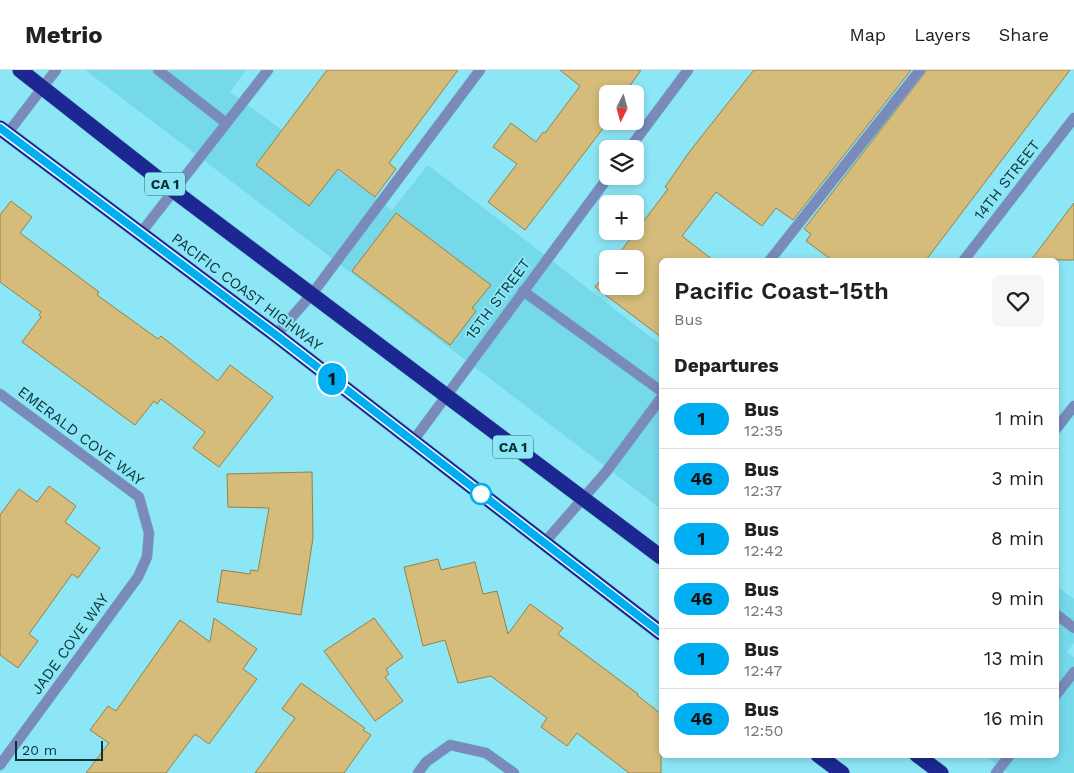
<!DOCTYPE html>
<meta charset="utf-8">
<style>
body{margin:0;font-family:"Work Sans",sans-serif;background:#f6f6f6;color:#202124;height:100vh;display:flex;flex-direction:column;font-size:19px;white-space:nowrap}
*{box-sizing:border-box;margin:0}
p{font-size:16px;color:#757577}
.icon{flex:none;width:28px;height:28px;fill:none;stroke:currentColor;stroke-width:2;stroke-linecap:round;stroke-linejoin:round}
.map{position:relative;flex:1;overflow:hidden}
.side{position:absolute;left:659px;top:188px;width:400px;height:500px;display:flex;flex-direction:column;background:#fff;border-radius:8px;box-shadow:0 2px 8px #0003}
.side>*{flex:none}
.badge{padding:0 10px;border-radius:16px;font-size:18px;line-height:32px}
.needle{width:32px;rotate:186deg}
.fabs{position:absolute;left:599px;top:15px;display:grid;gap:10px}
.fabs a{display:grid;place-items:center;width:45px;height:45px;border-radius:8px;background:#fff;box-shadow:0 2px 8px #0003;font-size:25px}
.scale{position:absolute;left:15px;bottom:12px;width:88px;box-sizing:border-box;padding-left:5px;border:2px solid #0a3238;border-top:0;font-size:14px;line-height:18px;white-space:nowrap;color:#0a3238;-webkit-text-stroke:4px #8de6f6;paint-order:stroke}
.map>.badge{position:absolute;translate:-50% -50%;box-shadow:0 0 0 2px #fff}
h2{padding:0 15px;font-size:19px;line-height:45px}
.round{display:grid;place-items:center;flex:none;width:52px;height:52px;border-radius:8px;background:#f6f6f6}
.overview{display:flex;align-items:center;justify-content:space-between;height:85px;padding:0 15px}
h1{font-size:24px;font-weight:600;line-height:38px}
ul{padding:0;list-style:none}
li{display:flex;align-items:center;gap:15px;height:60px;padding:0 15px;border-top:1px solid #e0e0e0}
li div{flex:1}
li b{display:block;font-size:19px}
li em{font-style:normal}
li .badge{min-width:55px;font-weight:700;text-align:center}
header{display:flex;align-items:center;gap:30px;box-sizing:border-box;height:70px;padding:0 25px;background:#fff;border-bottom:1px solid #e0e0e0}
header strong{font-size:24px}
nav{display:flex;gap:28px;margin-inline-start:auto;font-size:18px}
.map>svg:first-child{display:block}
</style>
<header>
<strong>Metrio</strong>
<nav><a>Map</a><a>Layers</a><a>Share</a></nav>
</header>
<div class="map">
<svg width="1074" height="703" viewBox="0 0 1074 703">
<rect width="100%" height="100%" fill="#8de6f6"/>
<!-- built -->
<g fill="#76d9ea">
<path d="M 85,0 L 246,0 L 230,22 L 392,140 L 428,95 L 661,275 L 661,439 Z"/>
<path d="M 1056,516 L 1074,529 L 1074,573 L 1067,582 L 1074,587 L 1074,703 L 1008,703 L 984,685 L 1056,685 Z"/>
</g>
<!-- building -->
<g fill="#d5bc7b" stroke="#988141">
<path d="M 327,0 L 458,0 L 389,93 L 396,99 L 375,127 L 338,99 L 309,136 L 256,95 Z"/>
<path d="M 560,0 L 641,0 L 624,24 L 608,24 L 608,52 L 525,160 L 488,132 L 517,94 L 493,77 L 511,53 L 536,72 L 543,62 L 545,63 L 580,16 Z"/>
<path d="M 754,0 L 911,0 L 793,150 L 776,138 L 762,156 L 716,122 L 682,166 L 713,190 L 661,190 L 661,267 L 595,217 L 608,201 L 608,216 L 635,216 L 635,189 L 615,189 L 668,119 L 665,117 L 690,81 Z"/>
<path d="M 927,0 L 1070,0 L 926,190 L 832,190 L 806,171 L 811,164 L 804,159 Z"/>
<path d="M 11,131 L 32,147 L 20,163 L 99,222 L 97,225 L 158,269 L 161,266 L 218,311 L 230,295 L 273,327 L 219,397 L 193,378 L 205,362 L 161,329 L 157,334 L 154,331 L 135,355 L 22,272 L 41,247 L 39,245 L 41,242 L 0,212 L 0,145 Z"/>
<path d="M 1074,133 L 1074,190 L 1031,190 Z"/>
<path d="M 396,143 L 491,215 L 472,238 L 476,241 L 450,275 L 352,201 Z"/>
<path d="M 312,402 L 313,468 L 301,545 L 217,532 L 222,500 L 250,504 L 251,500 L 258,501 L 269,438 L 228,437 L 227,404 Z"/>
<path d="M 49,416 L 76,436 L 65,452 L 100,478 L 78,508 L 72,504 L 29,564 L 38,571 L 18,598 L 0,585 L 0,445 L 19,419 L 37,432 Z"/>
<path d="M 438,489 L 441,500 L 475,492 L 483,524 L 497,521 L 508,564 L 530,534 L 563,558 L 558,564 L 638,624 L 637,625 L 661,644 L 661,703 L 629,703 L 577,663 L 567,676 L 541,657 L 547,648 L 491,606 L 458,613 L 445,570 L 423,576 L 404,497 Z"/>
<path d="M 214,548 L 257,579 L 243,599 L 257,609 L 209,674 L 195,664 L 166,703 L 86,703 L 109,673 L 90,660 L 108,636 L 116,641 L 180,550 L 210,572 Z"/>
<path d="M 374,548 L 403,587 L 386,599 L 389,604 L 385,607 L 403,631 L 375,651 L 324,581 Z"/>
<path d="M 301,613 L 365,658 L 363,660 L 371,665 L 344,703 L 255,703 L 295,648 L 282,639 Z"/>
</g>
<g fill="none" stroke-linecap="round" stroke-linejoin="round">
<defs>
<g id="lane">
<path d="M 158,0 L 226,53"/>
<path d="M 7,64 L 56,0"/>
<path d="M 770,190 L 920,0"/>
<path d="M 523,221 L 661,321"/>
<path d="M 276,265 L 312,224 L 480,0"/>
<path d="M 1056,359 L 1074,336"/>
<path d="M 545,472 L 606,402 L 661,328"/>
<path d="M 1056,544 L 1074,558"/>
</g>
<g id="street">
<path d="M 629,79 L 688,0"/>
<path d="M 140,164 L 268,0"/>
<path d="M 964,190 L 1074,48"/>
<path d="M 0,324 L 139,427 L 149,463 L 147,487 L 138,507 L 0,695"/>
<path d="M 413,371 L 609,106"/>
<path d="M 1056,625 L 1074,602"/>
<path d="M 418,703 L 426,692 L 450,675 L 486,683 L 514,703"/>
<path d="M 996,703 L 1010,685"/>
</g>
<g id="highway">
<path d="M 20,0 L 174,121 L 661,487"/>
<path d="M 0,58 L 276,265 L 661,563"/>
<path d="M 818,685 L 842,703"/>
<path d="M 917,685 L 941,703"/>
</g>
</defs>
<!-- lane casing -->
<use href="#lane" stroke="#73c2d0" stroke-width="11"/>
<!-- street casing -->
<use href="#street" stroke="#73c2d0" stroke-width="11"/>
<!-- highway casing -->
<use href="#highway" stroke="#73c2d0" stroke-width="16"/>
<!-- lane -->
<use href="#lane" stroke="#798abb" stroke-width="10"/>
<!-- street -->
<use href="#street" stroke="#798abb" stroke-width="10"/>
<!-- highway -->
<use href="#highway" stroke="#1d2791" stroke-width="15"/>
</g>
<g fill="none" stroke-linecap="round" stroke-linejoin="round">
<defs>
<path id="line" d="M 0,58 L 276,265 L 661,563"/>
</defs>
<!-- line casing -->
<use href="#line" stroke="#fff" stroke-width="11"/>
<!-- line -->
<use href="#line" stroke="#00aff2" stroke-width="8"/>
</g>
<!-- markers -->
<circle fill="#fff" stroke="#00aff2" stroke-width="2.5" cx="481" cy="424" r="10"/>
<g text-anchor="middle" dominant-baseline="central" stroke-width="4" stroke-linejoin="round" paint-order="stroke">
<!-- shield labels -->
<g fill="#8de6f6" stroke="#316871" stroke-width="1">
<rect x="145" y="102.5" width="40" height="23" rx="4"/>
<rect x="493" y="365.5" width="40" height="23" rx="4"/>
</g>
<g font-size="14" font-weight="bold" fill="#0a3238">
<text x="165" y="114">CA 1</text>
<text x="513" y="377">CA 1</text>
</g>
<!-- street labels -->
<g font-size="15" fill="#0a3238" stroke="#8de6f6">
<text transform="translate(1007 110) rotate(-52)">14TH STREET</text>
<text transform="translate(247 222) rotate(37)">PACIFIC COAST HIGHWAY</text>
<text transform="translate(498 229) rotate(-53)">15TH STREET</text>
<text transform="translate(81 366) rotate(37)">EMERALD COVE WAY</text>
<text transform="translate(70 574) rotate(-54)">JADE COVE WAY</text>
</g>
</g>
</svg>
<div class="fabs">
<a><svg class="needle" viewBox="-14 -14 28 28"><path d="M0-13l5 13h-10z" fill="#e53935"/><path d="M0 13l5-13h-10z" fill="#757577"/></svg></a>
<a><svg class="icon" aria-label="layers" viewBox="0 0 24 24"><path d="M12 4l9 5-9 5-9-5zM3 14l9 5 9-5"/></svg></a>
<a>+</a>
<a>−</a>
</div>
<div class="scale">20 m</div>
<b class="badge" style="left:332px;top:309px;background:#00aff2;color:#111">1</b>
<section class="side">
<div class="overview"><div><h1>Pacific Coast-15th</h1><p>Bus</p></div><a class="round"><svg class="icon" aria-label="heart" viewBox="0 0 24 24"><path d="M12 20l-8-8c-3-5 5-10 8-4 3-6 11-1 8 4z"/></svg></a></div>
<h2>Departures</h2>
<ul>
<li><span class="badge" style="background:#00aff2;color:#111">1</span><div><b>Bus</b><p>12:35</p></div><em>1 min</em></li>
<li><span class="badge" style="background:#00aff2;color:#111">46</span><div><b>Bus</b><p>12:37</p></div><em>3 min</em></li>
<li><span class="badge" style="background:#00aff2;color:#111">1</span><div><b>Bus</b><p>12:42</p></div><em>8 min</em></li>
<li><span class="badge" style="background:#00aff2;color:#111">46</span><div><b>Bus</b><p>12:43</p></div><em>9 min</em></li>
<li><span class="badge" style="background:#00aff2;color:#111">1</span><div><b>Bus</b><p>12:47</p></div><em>13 min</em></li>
<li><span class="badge" style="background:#00aff2;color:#111">46</span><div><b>Bus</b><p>12:50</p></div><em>16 min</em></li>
</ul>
</section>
</div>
